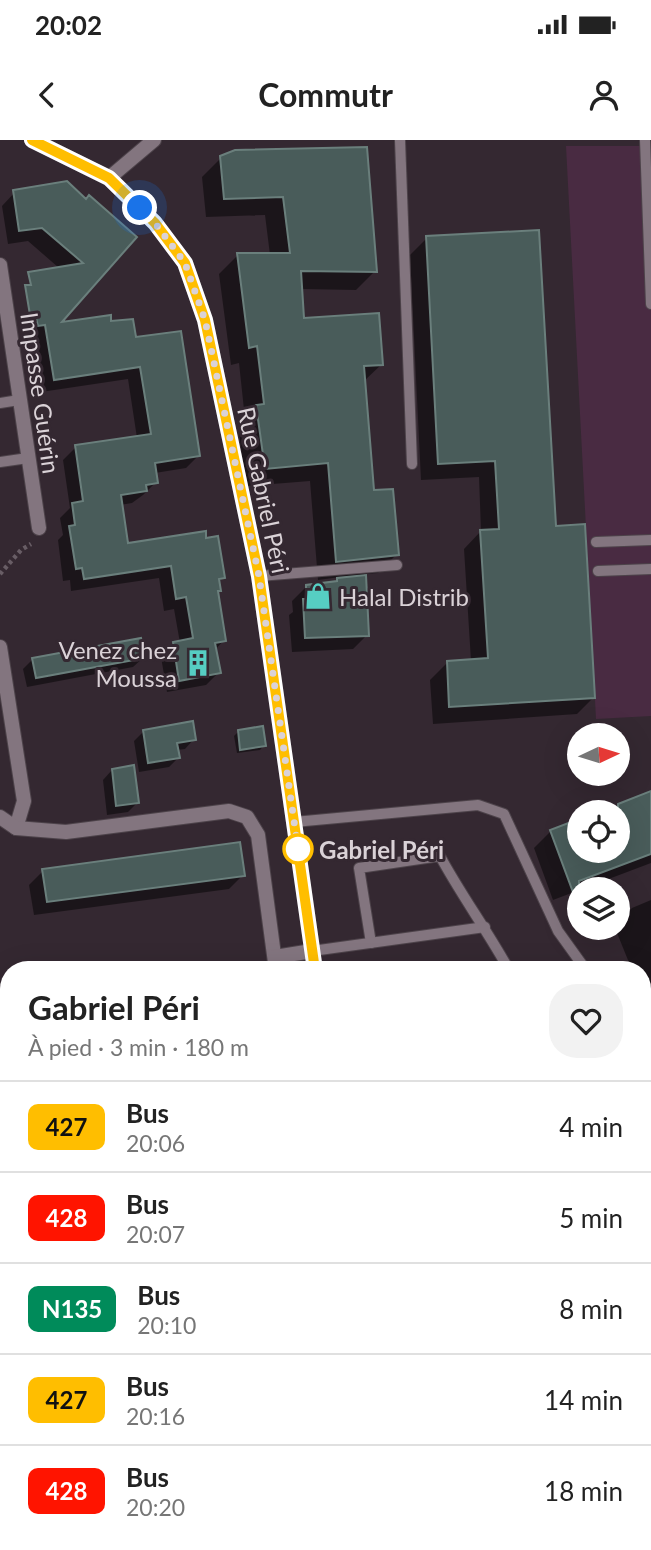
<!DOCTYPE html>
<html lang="fr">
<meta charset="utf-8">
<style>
body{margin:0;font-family:Lato,sans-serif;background:#f2f2f2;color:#222;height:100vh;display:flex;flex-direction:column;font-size:26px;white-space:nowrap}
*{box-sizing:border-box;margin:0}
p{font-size:23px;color:#767676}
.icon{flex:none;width:38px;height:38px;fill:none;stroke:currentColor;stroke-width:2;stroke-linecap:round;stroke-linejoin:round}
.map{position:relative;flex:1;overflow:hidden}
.sheet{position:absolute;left:0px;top:821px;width:651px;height:590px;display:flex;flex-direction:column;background:#fff;border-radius:28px 28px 0 0;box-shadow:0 7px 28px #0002}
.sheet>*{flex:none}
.badge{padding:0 14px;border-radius:10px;font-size:24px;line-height:46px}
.needle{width:46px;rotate:86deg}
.tools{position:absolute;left:567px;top:583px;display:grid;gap:14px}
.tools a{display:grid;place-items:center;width:63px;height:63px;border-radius:50%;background:#fff;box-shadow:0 7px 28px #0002;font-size:35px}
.you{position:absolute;width:35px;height:35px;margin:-18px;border:5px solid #fff;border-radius:50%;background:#1a73e8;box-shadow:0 0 0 10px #1a73e833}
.map>.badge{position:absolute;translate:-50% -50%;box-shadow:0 0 0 4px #fff}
.round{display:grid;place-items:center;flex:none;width:74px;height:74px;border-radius:28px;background:#f2f2f2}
.head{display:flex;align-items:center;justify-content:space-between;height:119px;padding:0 28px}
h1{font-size:33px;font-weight:700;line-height:52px}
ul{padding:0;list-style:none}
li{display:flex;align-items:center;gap:21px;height:91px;padding:0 28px;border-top:2px solid #e0e0e0}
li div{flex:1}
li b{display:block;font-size:26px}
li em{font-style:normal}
li .badge{min-width:77px;font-weight:700;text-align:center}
.status{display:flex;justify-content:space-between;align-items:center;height:49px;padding:0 35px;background:#fff;direction:ltr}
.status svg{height:19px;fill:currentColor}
header{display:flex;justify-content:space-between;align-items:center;height:91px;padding:0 28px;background:#fff;font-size:32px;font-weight:700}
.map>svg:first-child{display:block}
</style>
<div class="status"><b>20:02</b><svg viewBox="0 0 49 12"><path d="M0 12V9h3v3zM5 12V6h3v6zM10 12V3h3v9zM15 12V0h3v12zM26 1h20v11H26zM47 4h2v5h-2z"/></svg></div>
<header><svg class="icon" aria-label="back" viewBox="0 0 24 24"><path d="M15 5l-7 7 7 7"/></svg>Commutr<svg class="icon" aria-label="person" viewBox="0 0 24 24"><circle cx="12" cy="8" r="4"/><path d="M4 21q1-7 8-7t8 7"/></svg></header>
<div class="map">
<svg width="651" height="1410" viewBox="0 0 651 1410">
<rect width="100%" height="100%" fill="#342831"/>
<!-- built -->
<path fill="#41303d" d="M 651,1109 L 651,1343 L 642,1345 L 642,1114 Z"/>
<!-- green -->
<g fill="#492b42">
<path d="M 566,6 L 651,6 L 651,576 L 596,579 Z"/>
<path d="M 651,1188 L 651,1410 L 446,1410 L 444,1402 L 642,1402 L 642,1192 Z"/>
<path d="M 92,1402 L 341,1402 L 343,1410 L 328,1410 L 324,1407 L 316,1410 L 79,1410 Z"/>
</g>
<!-- shadow -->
<g fill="#0007">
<path d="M 236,12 L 375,131 L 356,150 L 300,149 L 302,179 L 382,224 L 363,242 L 373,352 L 397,414 L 378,433 L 364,434 L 367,495 L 353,509 L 292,512 L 289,475 L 293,472 L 292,461 L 306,447 L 334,443 L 340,437 L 318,440 L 310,341 L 246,346 L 238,285 L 245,279 L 239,223 L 231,225 L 219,134 L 238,115 L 270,115 L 265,75 L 206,77 L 202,37 L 221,18 Z"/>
<path d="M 16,51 L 86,61 L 134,97 L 74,141 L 28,101 L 8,104 L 2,66 Z"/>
<path d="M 427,98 L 594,557 L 577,574 L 433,584 L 430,540 L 447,523 L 471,521 L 464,409 L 481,391 L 479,337 L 421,340 L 410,115 Z"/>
<path d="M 44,171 L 58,184 L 110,183 L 134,199 L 198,316 L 186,328 L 155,333 L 156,342 L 143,355 L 132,363 L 120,365 L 126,405 L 205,400 L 223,437 L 218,442 L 219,450 L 216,453 L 224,500 L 215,510 L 219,532 L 206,545 L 167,552 L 161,517 L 174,504 L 180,503 L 174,469 L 164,471 L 159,438 L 71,451 L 70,440 L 63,441 L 58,400 L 63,395 L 60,378 L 70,368 L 63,320 L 76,307 L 137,298 L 128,239 L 41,252 L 31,184 Z"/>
<path d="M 140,500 L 143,518 L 133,527 L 27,547 L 23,529 L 32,520 Z"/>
<path d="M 144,591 L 194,599 L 185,609 L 177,610 L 178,618 L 169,627 L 139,632 L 134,601 Z"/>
<path d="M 239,591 L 264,605 L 260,610 L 237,613 L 234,596 Z"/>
<path d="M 112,630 L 137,663 L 128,672 L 107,675 L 103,640 Z"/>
<path d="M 651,653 L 651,723 L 553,760 L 534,708 L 551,691 L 579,680 L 579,710 L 618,710 L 618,672 L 601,672 Z"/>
<path d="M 43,731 L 243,735 L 229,749 L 34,775 L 29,745 Z"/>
<path d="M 651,760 L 651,878 L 642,856 L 642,830 L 632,830 L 615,788 L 618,788 L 618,782 L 632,768 Z"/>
<path d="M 9,1308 L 9,1353 L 0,1354 L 0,1309 Z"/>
</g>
<!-- building -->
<g fill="#495c5a" stroke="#6a7f7c" stroke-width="2">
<path d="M 367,7 L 377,132 L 301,131 L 304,178 L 379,173 L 383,225 L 364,226 L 374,350 L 393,349 L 399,415 L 336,422 L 328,323 L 265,329 L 256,265 L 264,264 L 257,206 L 249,208 L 237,113 L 290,113 L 283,57 L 224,59 L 220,16 L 235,10 Z"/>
<path d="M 67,41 L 86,59 L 89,55 L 137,97 L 62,182 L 111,175 L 111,181 L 133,179 L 136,197 L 181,191 L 200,316 L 155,323 L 158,343 L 146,345 L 147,351 L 121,355 L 128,403 L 206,391 L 206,398 L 218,396 L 225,438 L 219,439 L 221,451 L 218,451 L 226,501 L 215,503 L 221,533 L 179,541 L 173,502 L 193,498 L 186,457 L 176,459 L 171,426 L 84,439 L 82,428 L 76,429 L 69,386 L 75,385 L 72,363 L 83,361 L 75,305 L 151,294 L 140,227 L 54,240 L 45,185 L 38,186 L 35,174 L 30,175 L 25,145 L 31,145 L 28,132 L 83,123 L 42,88 L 19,91 L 13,50 Z"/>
<path d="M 539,90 L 556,386 L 585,384 L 595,558 L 449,567 L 447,521 L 488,518 L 480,390 L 499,389 L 495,321 L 438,324 L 426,96 Z"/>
<path d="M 366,435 L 369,496 L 305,498 L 303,459 L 306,459 L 306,445 L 337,441 L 337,438 Z"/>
<path d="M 141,498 L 145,518 L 36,538 L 32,518 Z"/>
<path d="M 193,581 L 196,600 L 177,603 L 180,618 L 148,623 L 143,590 Z"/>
<path d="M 263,586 L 266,606 L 240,610 L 238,590 Z"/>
<path d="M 134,625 L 139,663 L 116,666 L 112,629 Z"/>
<path d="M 651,651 L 651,714 L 579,741 L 579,763 L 577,763 L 550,690 L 579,679 L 579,710 L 618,710 L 618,664 Z"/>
<path d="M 240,702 L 245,736 L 47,762 L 42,729 Z"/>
</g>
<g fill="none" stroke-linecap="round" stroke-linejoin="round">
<defs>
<g id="lane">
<path d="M 400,0 L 412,324"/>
<path d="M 645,0 L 651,164"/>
<path d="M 0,263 L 19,260"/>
<path d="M 0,322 L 28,318"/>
<path d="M 596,402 L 651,400"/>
<path d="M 598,431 L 651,429"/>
<path d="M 259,436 L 397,425"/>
<path d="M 294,682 L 478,665 L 504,674 L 558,791 L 586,830"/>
<path d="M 371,803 L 359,728 L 440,716 C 461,755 487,790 509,830"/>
<path d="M 312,811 L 485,787"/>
<path d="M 642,908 L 651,920"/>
<path d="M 642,1136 L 651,1132"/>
</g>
<g id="street">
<path d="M 109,38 L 154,0"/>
<path d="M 0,125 L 39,388"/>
<path d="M 0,507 L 24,661 L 16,688"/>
<path d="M 0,677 L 16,688 L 66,692 L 229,671 L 247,677 L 258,695 L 276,830"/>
<path d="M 275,817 L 312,811"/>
<path d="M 0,1362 L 9,1360"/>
</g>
<g id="secondary">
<path d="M 32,0 L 109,38 L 155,83 L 185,123 L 205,180 L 259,436 L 315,830"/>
<path d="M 411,1402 L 413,1410"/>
</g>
</defs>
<!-- lane casing -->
<use href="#lane" stroke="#4d434a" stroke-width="12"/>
<!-- street casing -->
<use href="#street" stroke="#4d434a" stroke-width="16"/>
<!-- secondary casing -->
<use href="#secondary" stroke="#4d434a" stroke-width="16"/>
<!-- path -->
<g stroke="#685d65" stroke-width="4.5" stroke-dasharray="3.5 3.5" stroke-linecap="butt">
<path d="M 0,434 L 21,410 L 31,404"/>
<path d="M 114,1402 L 120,1410"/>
<path d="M 209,1402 L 210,1410"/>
<path d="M 384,1402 L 386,1410"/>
<path d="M 480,1402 L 485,1410"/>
</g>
<!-- lane -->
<use href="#lane" stroke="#83757f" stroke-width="10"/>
<!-- street -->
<use href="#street" stroke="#83757f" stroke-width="14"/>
<!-- secondary -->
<use href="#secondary" stroke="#a37c9a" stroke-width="14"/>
<!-- rail -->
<g stroke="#847a81" stroke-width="5" stroke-dasharray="12 12" stroke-linecap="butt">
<path d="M 642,1166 L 651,1162"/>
<path d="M 642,1182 L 651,1178"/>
</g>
</g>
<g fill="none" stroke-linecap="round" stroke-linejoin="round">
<defs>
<path id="line" d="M 32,0 L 109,38 L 155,83 L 185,123 L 205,180 L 259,436 L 315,830"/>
</defs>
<!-- line casing -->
<use href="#line" stroke="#fff" stroke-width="16"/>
<!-- line -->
<use href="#line" stroke="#ffbe00" stroke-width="10"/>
<!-- walk -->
<path stroke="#dad2d7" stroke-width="7" stroke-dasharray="0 12.6" d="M 140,68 L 155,83 L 185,123 L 205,180 L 259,436 L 298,709"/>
</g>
<!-- icons -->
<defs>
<symbol id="shop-bare" viewBox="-9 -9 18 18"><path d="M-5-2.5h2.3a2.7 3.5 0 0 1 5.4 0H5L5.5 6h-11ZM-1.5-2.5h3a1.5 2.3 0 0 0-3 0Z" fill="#56cec3" stroke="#342831" stroke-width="2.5" paint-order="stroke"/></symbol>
<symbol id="building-bare" viewBox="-9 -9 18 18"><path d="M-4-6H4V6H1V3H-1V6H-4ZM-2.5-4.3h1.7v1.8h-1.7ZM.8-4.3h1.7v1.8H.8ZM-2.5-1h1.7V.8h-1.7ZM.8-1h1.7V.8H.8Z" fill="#56cec3" stroke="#342831" stroke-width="2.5" paint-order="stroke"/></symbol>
</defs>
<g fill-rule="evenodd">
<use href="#shop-bare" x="299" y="437" width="38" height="38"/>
<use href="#building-bare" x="179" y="504" width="38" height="38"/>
</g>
<!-- markers -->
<circle fill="#fff" stroke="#ffbe00" stroke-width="3.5" cx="298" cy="709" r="14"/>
<g text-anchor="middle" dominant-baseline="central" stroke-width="6" stroke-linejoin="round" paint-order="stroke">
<!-- street labels -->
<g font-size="24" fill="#dad2d7" stroke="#342831">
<text transform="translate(41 253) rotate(82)">Impasse Guérin</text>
<text transform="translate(264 350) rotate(78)">Rue Gabriel Péri</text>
</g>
<!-- poi labels -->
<g font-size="24" fill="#dad2d7" stroke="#342831" text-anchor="start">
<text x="339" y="456">Halal Distrib</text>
<text x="177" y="509" text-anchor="end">Venez chez<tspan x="177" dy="28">Moussa</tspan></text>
</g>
<!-- stop labels -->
<g font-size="24" font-weight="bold" fill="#dad2d7" stroke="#342831" text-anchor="start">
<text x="319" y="709">Gabriel Péri</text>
</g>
</g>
</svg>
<div class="tools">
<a><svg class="needle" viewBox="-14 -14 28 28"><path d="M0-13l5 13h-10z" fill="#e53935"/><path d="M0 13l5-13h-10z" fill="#767676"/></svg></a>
<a><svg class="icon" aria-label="locate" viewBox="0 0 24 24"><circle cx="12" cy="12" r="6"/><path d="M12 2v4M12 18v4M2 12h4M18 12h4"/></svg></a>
<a><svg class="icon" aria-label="layers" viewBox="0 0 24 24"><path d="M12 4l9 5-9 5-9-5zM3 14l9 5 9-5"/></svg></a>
</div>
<div class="you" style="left:140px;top:68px"></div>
<section class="sheet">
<div class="head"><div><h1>Gabriel Péri</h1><p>À pied · 3 min · 180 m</p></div><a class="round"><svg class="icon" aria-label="heart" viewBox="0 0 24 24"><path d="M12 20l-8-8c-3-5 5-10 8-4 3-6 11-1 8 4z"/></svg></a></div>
<ul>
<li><span class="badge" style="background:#ffbe00;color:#111">427</span><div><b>Bus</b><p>20:06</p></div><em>4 min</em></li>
<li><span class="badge" style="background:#ff1400;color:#fff">428</span><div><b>Bus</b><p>20:07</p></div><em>5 min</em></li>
<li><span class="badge" style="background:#008b5a;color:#fff">N135</span><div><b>Bus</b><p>20:10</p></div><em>8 min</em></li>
<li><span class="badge" style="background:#ffbe00;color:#111">427</span><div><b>Bus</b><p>20:16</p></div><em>14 min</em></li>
<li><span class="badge" style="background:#ff1400;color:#fff">428</span><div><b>Bus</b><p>20:20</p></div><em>18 min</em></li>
</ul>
</section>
</div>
